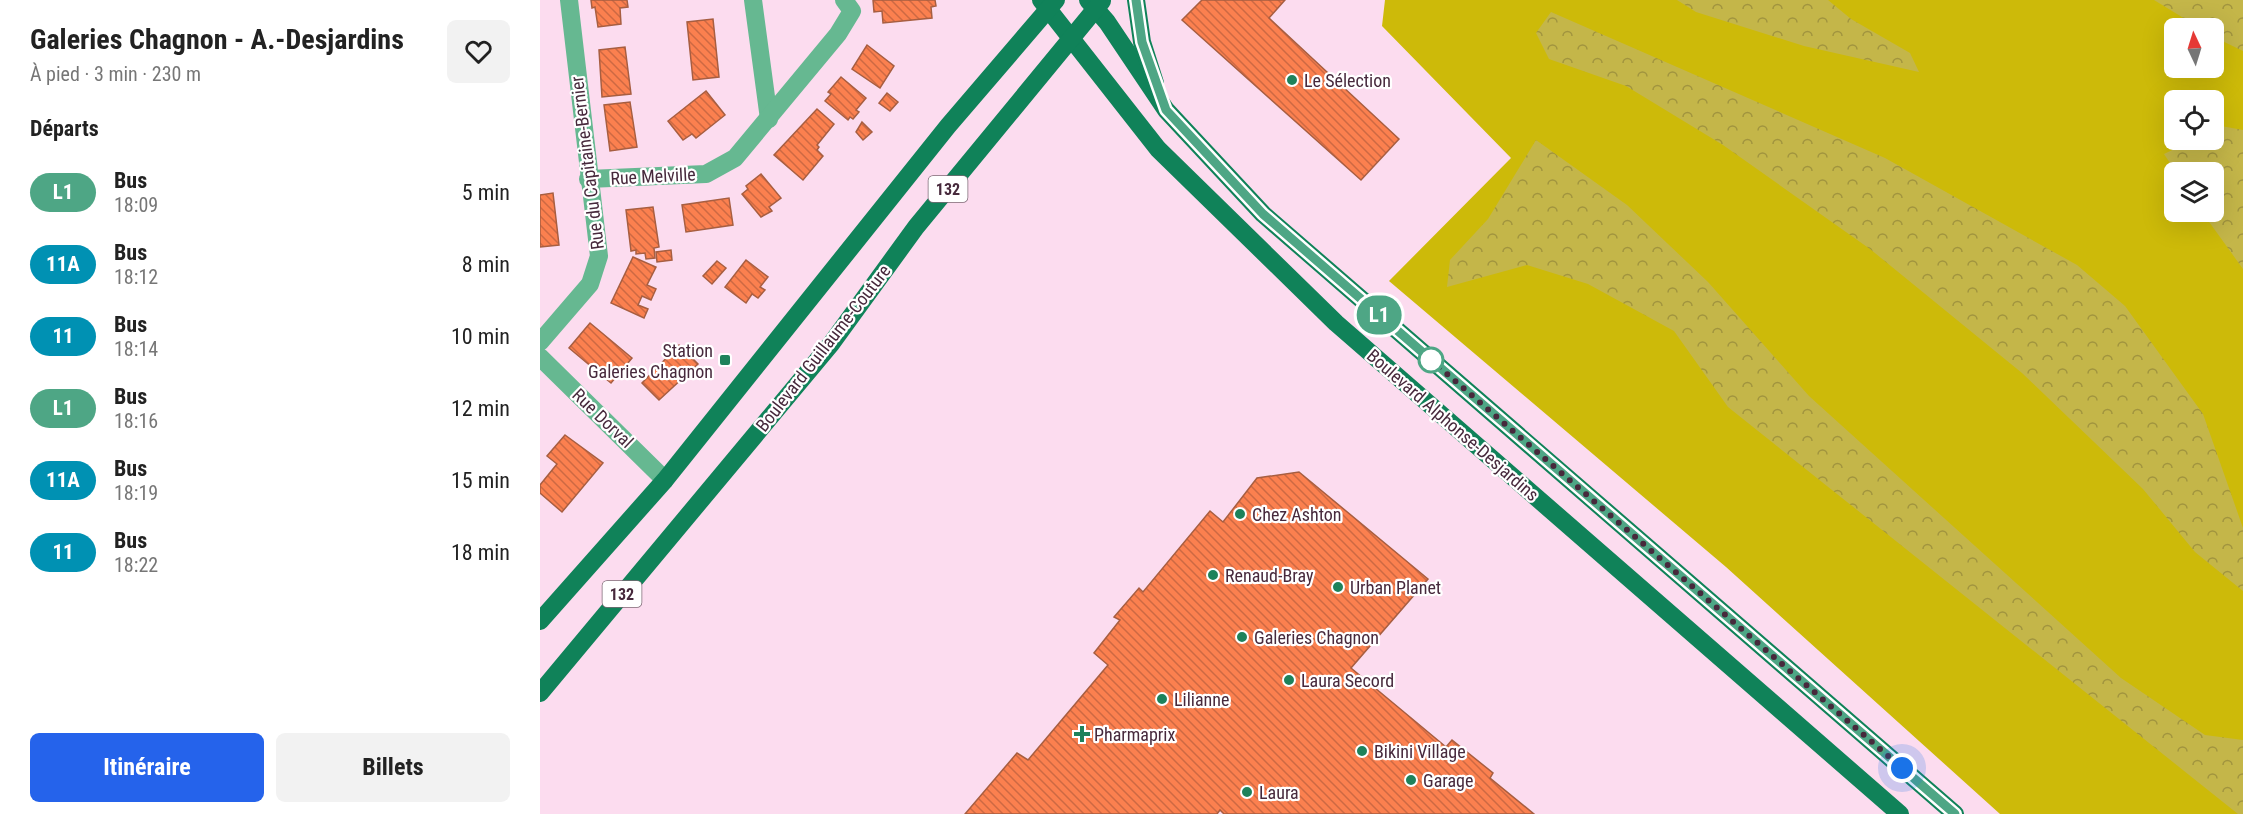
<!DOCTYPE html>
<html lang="fr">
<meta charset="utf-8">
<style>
body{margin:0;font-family:"Roboto Condensed",sans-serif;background:#f2f2f2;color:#222;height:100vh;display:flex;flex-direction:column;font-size:22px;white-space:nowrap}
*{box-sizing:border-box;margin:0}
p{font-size:20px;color:#767676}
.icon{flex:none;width:33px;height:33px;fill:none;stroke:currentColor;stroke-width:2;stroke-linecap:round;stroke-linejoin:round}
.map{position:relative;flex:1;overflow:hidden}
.details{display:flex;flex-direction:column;background:#fff;width:540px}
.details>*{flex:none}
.badge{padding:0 12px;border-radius:20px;font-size:21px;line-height:39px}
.needle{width:39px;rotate:356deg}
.fabs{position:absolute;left:1624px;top:18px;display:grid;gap:12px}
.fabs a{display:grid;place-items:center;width:60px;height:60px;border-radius:9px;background:#fff;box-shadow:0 6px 24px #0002;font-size:30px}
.you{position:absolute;width:30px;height:30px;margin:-15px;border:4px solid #fff;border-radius:50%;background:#1a73e8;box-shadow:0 0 0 9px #1a73e833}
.map>.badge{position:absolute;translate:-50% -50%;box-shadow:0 0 0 3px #fff}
h2{padding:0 30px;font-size:22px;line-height:54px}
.round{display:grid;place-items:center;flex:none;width:63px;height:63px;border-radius:9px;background:#f2f2f2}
.summary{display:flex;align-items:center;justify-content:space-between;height:102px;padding:0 30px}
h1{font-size:28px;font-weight:700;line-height:45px}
.button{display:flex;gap:12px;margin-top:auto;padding:12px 30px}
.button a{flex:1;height:69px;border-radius:9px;background:#2563eb;color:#fff;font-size:24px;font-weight:700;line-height:69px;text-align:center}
.button a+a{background:#f2f2f2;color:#222}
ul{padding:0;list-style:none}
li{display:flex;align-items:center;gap:18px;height:72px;padding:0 30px}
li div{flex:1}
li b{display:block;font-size:22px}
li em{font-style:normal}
li .badge{min-width:66px;font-weight:700;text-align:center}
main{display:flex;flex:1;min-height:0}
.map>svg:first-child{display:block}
</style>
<main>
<section class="details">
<div class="summary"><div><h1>Galeries Chagnon - A.-Desjardins</h1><p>À pied · 3 min · 230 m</p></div><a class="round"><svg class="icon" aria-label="heart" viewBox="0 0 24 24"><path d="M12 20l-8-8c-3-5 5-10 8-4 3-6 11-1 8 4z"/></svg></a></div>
<h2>Départs</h2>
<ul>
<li><span class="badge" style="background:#4ea685;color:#fff">L1</span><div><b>Bus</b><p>18:09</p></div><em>5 min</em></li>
<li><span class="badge" style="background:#0091b3;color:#fff">11A</span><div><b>Bus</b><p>18:12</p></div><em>8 min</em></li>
<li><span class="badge" style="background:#0091b3;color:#fff">11</span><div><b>Bus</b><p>18:14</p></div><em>10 min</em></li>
<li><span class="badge" style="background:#4ea685;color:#fff">L1</span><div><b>Bus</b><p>18:16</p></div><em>12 min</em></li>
<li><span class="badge" style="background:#0091b3;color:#fff">11A</span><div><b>Bus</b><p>18:19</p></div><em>15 min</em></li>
<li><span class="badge" style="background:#0091b3;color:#fff">11</span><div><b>Bus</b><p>18:22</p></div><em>18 min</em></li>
</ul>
<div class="button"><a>Itinéraire</a><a>Billets</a></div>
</section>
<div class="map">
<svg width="1703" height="814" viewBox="0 0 1703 814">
<defs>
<pattern id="forest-crowns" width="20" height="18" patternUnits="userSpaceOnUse" patternTransform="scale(1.5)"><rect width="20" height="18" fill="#c4b649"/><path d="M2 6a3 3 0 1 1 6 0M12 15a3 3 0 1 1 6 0" fill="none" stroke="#a1943e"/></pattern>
<pattern id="building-back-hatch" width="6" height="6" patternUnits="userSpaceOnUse" patternTransform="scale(1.5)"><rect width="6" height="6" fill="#fb804f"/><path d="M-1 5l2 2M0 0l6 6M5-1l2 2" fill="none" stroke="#cd6943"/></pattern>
</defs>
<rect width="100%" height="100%" fill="#fcdcef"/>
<!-- green -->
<path fill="#cdba09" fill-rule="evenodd" d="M 845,0 L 1703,0 L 1703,814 L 1460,814 L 1186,567 L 849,281 L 971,158 L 842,26 ZM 1635,28 L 1674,28 L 1674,68 L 1635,68 ZM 1635,100 L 1674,100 L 1674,140 L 1635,140 ZM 1635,172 L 1674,172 L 1674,212 L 1635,212 Z"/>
<!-- forest -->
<g fill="url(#forest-crowns)">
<path d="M 1137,0 L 1288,0 L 1311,19 L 1370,53 L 1379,72 L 1264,46 L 1156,12 Z"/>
<path d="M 1614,0 L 1703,0 L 1703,51 L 1674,37 L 1674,28 L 1660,28 Z"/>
<path d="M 1011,12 L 1345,158 L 1537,265 L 1585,306 L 1663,414 L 1703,528 L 1703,591 L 1655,552 L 1603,489 L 1482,373 L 1330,249 L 1183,145 L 1086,86 L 1009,59 L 996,33 Z"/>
<path d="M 1681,126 L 1703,130 L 1703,269 L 1662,212 L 1674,212 L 1674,172 L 1636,172 L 1624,154 L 1653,140 L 1674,140 L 1674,129 Z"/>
<path d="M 996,140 L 1087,205 L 1168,282 L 1269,396 L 1581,678 L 1665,735 L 1703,740 L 1703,814 L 1698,814 L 1188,407 L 1134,331 L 1048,284 L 987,265 L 907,287 L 910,260 L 948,219 Z"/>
</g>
<!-- building -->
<g fill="url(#building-back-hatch)" stroke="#a75e41" stroke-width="1.5">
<path d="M 51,0 L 87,0 L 88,7 L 80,8 L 81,24 L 58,27 L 55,7 L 52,8 Z"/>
<path d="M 333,0 L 395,0 L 396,6 L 391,7 L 392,18 L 343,23 L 342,11 L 334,12 Z"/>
<path d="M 662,0 L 745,0 L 729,18 L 859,139 L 821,180 L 642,20 Z"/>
<path d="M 173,19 L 179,77 L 153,80 L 147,22 Z"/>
<path d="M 327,45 L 354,66 L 340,88 L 312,69 Z"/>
<path d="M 85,47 L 91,94 L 62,97 L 59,50 Z"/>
<path d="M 301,77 L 326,98 L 316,110 L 319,112 L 313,119 L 310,117 L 308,120 L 285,101 L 291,94 L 288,92 Z"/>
<path d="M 166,91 L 185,115 L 156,138 L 152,134 L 143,140 L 128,121 Z"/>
<path d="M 347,93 L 358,102 L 350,111 L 339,103 Z"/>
<path d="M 90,102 L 97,147 L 70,151 L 64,105 Z"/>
<path d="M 277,109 L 294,124 L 277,145 L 279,147 L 277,150 L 283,156 L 263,180 L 234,155 Z"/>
<path d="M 322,122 L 332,132 L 323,140 L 316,132 Z"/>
<path d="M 221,174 L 241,198 L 229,207 L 232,211 L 221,217 L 202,194 L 208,189 L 206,186 Z"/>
<path d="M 13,193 L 19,245 L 0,247 L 0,195 Z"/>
<path d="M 189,198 L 193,225 L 146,232 L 142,205 Z"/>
<path d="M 113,207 L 119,247 L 114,248 L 115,258 L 106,259 L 105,253 L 96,254 L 96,250 L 91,251 L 86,210 Z"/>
<path d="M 131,250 L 132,260 L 117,262 L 116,252 Z"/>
<path d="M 93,257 L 116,267 L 107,285 L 116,289 L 111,300 L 102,296 L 98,305 L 108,309 L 104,318 L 71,303 Z"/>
<path d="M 206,260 L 228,277 L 220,287 L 225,290 L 218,298 L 212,294 L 206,303 L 185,287 Z"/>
<path d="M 177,261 L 186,268 L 172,284 L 163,276 Z"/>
<path d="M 50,323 L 92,358 L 71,383 L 29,348 Z"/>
<path d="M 139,345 L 145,351 L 149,346 L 157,355 L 153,359 L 158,364 L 119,400 L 102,383 Z"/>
<path d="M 25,435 L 63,463 L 22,512 L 0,493 L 0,485 L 17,464 L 7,456 Z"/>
<path d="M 759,472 L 888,579 L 811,668 L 906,747 L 912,740 L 953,773 L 950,778 L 994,814 L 684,814 L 680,810 L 677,814 L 425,814 L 477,753 L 488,760 L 568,665 L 554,653 L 580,620 L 574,617 L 599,588 L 603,592 L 670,511 L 683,522 L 717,478 Z"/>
</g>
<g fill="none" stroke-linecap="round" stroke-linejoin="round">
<!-- minor -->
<g stroke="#66b891" stroke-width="18">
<path d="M 213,0 L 229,119"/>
<path d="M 48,179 L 166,174 L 195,158 L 298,34 L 312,11 L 304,0"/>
<path d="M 0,342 L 50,284 L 59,256 L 29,0"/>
<path d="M 0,357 L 125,480"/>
</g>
<!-- major -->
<g stroke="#108259" stroke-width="18">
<path d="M 501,0 L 618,149 L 796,323 L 1360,814"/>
<path d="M 548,0 L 567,22 L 626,110 L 723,214 L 1415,814"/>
<path d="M 596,0 L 602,42 L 615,83"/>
<path d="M 0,621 L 125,480 L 408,126 L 516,0"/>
<path d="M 0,693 L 291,344 L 376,227 L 562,1"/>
</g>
</g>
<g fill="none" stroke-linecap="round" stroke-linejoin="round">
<defs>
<path id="line" d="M 596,0 L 602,42 L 626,110 L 723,214 L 1415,814"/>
</defs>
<!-- line casing -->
<use href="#line" stroke="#fff" stroke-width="14"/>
<!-- line -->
<use href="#line" stroke="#4ea685" stroke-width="9"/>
<!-- walk -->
<path stroke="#47293c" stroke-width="6" stroke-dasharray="0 10.8" d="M 891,360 L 1362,768"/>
</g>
<!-- markers -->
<g fill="#1e825b" stroke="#fff" stroke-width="2">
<circle cx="752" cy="80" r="6"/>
<rect x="179" y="354" width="12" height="12" rx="3"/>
<circle cx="700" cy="514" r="6"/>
<circle cx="673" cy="575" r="6"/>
<circle cx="798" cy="587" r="6"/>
<circle cx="702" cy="637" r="6"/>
<circle cx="749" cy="680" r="6"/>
<circle cx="622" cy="699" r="6"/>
<path d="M539 725h6v6h6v6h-6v6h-6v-6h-6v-6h6z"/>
<circle cx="822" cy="751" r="6"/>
<circle cx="871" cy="780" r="6"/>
<circle cx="707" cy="792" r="6"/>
</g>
<circle fill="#fff" stroke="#4ea685" stroke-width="3" cx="891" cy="360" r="12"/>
<g text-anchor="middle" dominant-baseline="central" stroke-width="4.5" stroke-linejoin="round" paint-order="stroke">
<!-- shield labels -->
<g fill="#fff" stroke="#7e6976" stroke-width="1.5">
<rect x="388.5" y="176" width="39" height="26" rx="4.5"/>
<rect x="62.5" y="581" width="39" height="26" rx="4.5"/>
</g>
<g font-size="16" font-weight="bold" fill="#47293c">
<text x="408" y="189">132</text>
<text x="82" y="594">132</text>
</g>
<!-- poi labels -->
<g font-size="18" fill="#47293c" stroke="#fff" text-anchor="start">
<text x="764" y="80">Le Sélection</text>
<text x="173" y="350" text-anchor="end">Station<tspan x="173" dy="21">Galeries Chagnon</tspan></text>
<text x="712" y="514">Chez Ashton</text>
<text x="685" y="575">Renaud-Bray</text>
<text x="810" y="587">Urban Planet</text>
<text x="714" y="637">Galeries Chagnon</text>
<text x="761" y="680">Laura Secord</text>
<text x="634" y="699">Lilianne</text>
<text x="554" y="734">Pharmaprix</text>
<text x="834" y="751">Bikini Village</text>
<text x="883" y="780">Garage</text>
<text x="719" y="792">Laura</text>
</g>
<!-- street labels -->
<g font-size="18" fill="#47293c" stroke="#fff">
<text transform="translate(47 163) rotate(-97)">Rue du Capitaine-Bernier</text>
<text transform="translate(113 176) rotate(-3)">Rue Melville</text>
<text transform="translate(283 348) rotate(-52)">Boulevard Guillaume-Couture</text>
<text transform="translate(63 418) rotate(44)">Rue Dorval</text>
<text transform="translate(913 425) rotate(41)">Boulevard Alphonse-Desjardins</text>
</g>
</g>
</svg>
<div class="fabs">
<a><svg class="needle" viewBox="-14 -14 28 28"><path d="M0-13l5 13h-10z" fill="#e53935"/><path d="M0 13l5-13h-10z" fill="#767676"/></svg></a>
<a><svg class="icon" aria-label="locate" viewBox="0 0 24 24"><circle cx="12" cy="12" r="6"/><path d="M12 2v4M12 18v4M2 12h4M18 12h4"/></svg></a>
<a><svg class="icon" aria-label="layers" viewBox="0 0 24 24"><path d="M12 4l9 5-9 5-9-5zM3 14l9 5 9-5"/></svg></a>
</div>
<div class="you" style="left:1362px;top:768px"></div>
<b class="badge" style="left:839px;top:315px;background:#4ea685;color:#fff">L1</b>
</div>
</main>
